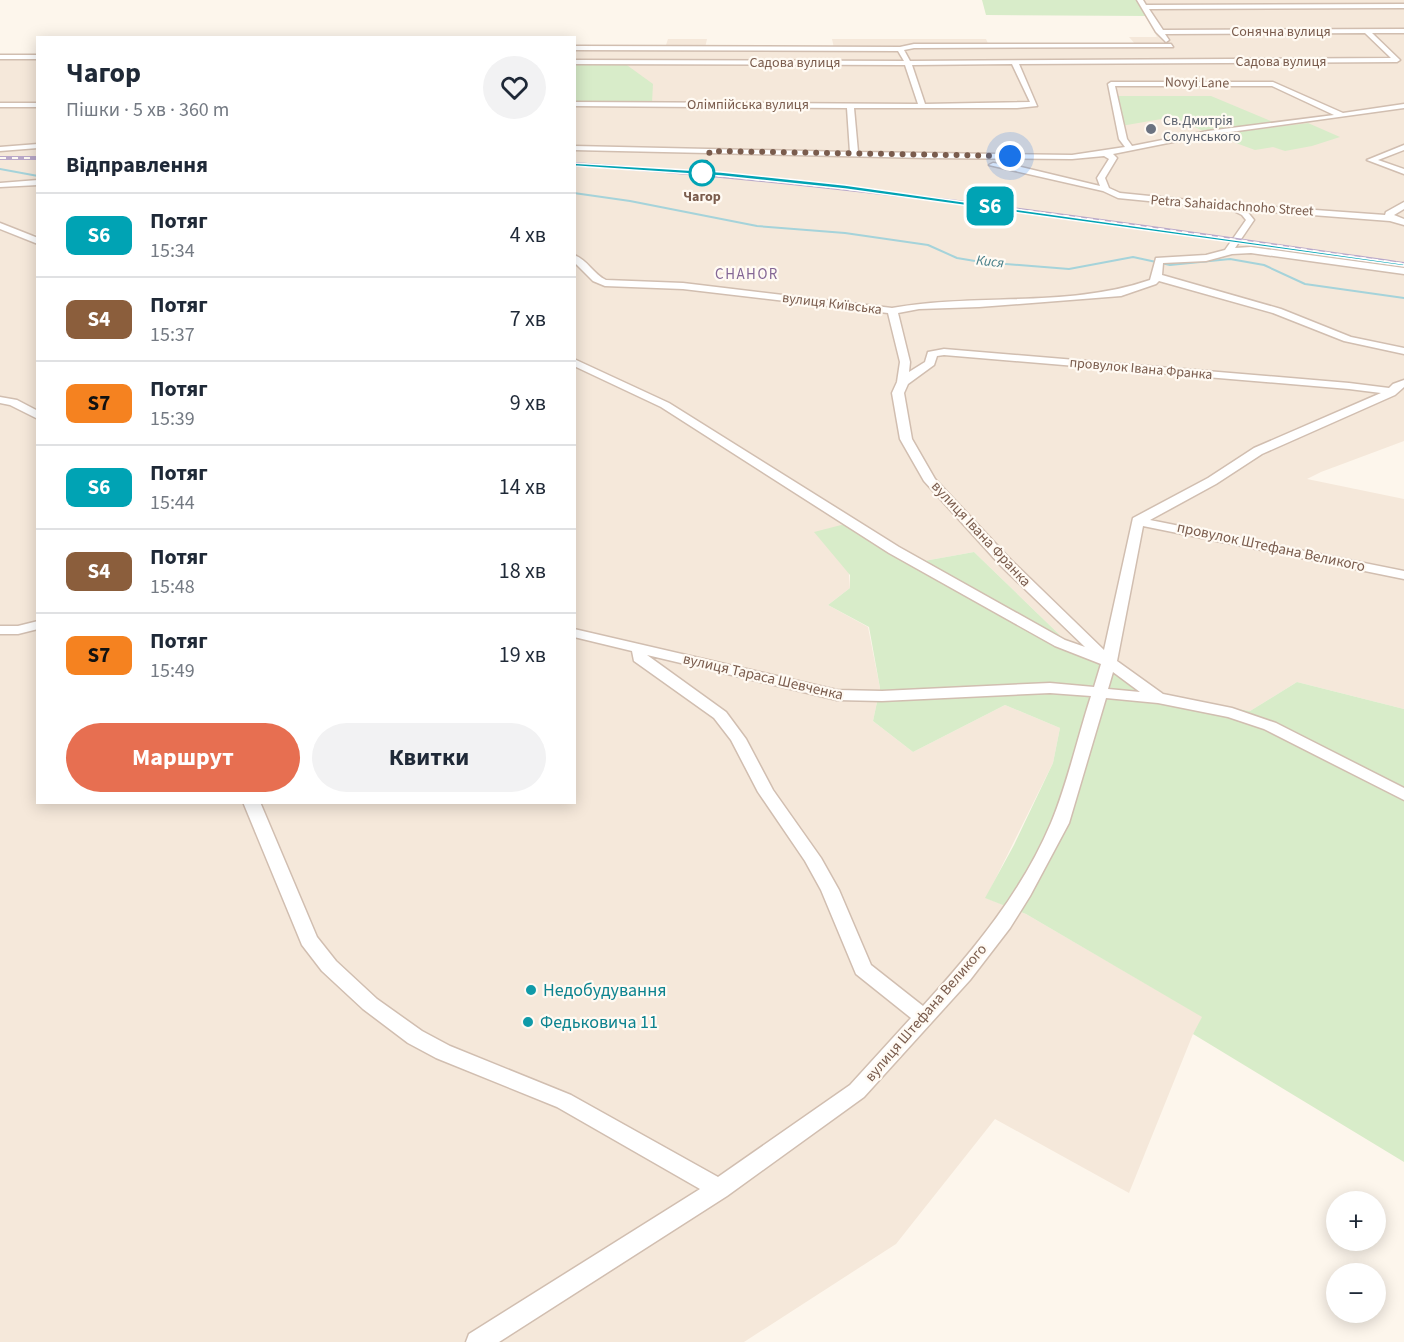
<!DOCTYPE html>
<html lang="uk">
<meta charset="utf-8">
<style>
body{margin:0;font-family:"Source Sans 3",sans-serif;background:#f2f2f3;color:#1f2937;height:100vh;display:flex;flex-direction:column;font-size:22px;white-space:nowrap}
*{box-sizing:border-box;margin:0}
p{font-size:20px;color:#747a83}
.icon{flex:none;width:33px;height:33px;fill:none;stroke:currentColor;stroke-width:2;stroke-linecap:round;stroke-linejoin:round}
.map{position:relative;flex:1;overflow:hidden}
.side{position:absolute;left:36px;top:36px;width:540px;height:768px;display:flex;flex-direction:column;background:#fff;border-radius:0px;box-shadow:0 3px 15px #0003}
.side>*{flex:none}
.badge{padding:0 12px;border-radius:9px;font-size:21px;line-height:39px}
.controls{position:absolute;left:1326px;top:1191px;display:grid;gap:12px}
.controls a{display:grid;place-items:center;width:60px;height:60px;border-radius:50%;background:#fff;box-shadow:0 3px 15px #0003;font-size:30px}
.you{position:absolute;width:30px;height:30px;margin:-15px;border:4px solid #fff;border-radius:50%;background:#1a73e8;box-shadow:0 0 0 9px #1a73e833}
.map>.badge{position:absolute;translate:-50% -50%;box-shadow:0 0 0 3px #fff}
h2{padding:0 30px;font-size:22px;line-height:54px}
.round{display:grid;place-items:center;flex:none;width:63px;height:63px;border-radius:32px;background:#f2f2f3}
.headline{display:flex;align-items:center;justify-content:space-between;height:102px;padding:0 30px}
h1{font-size:28px;font-weight:700;line-height:45px}
.cta{display:flex;gap:12px;margin-top:auto;padding:12px 30px}
.cta a{flex:1;height:69px;border-radius:36px;background:#e76f51;color:#fff;font-size:24px;font-weight:700;line-height:69px;text-align:center}
.cta a+a{background:#f2f2f3;color:#1f2937}
ul{padding:0;list-style:none}
li{display:flex;align-items:center;gap:18px;height:84px;padding:0 30px;border-top:2px solid #e0e1e3}
li div{flex:1}
li b{display:block;font-size:22px}
li em{font-style:normal}
li .badge{min-width:66px;font-weight:700;text-align:center}
.map>svg:first-child{display:block}
</style>
<div class="map">
<svg width="1404" height="1342" viewBox="0 0 1404 1342">
<rect width="100%" height="100%" fill="#fdf6ec"/>
<!-- residential -->
<path fill="#f5e8da" fill-rule="evenodd" d="M 1137,0 L 1404,0 L 1404,441 L 1321,472 L 1307,479 L 1404,499 L 1404,709 L 1297,682 L 1250,711 L 1144,694 L 1067,642 L 974,552 L 924,561 L 902,560 L 845,524 L 850,588 L 828,605 L 868,627 L 880,688 L 873,721 L 913,752 L 1005,705 L 1060,728 L 1053,763 L 986,898 L 1026,914 L 1203,1017 L 1193,1034 L 1129,1193 L 995,1119 L 896,1244 L 744,1342 L 0,1342 L 0,56 L 37,56 L 38,234 L 31,235 L 38,238 L 38,802 L 574,802 L 575,48 L 665,48 L 668,39 L 707,39 L 705,48 L 834,48 L 832,39 L 986,39 L 989,46 L 1136,45 L 1129,37 L 1157,37 ZM 1173,117 L 1272,122 L 1203,131 Z"/>
<!-- green -->
<g fill="#d8ecc9">
<path d="M 982,0 L 1137,0 L 1147,16 L 986,15 Z"/>
<path d="M 575,63 L 624,63 L 653,84 L 652,103 L 575,101 Z"/>
<path d="M 1111,96 L 1211,96 L 1273,122 L 1203,131 L 1173,117 L 1121,126 Z"/>
<path d="M 1308,123 L 1340,137 L 1312,146 L 1285,151 L 1273,147 L 1255,150 L 1214,135 Z"/>
<path d="M 845,524 L 902,560 L 924,561 L 974,552 L 1067,642 L 1109,662 L 1144,694 L 1250,711 L 1297,682 L 1404,709 L 1404,1162 L 1193,1034 L 1202,1017 L 1026,914 L 985,898 L 1014,845 L 1053,763 L 1060,728 L 1005,705 L 913,752 L 873,721 L 880,688 L 869,627 L 828,605 L 850,588 L 850,575 L 814,532 Z"/>
</g>
<g fill="none" stroke-linecap="round" stroke-linejoin="round">
<!-- stream -->
<g stroke="#a5d3da" stroke-width="2">
<path d="M 0,169 L 38,176"/>
<path d="M 574,193 L 630,201 L 757,226 L 845,233 L 928,245 L 957,258 L 981,262 L 1069,269 L 1133,257 L 1170,265 L 1230,259 L 1264,265 L 1305,284 L 1404,298"/>
</g>
<defs>
<g id="minor">
<path d="M 1137,0 L 1143,0 L 1146,5 L 1404,4 L 1404,8 L 1149,9 L 1163,30 L 1404,29 L 1404,33 L 1372,33 L 1400,60 L 1397,62 L 1019,64 L 1037,106 L 1017,108 L 854,108 L 858,152 L 1072,155 L 1125,147 L 1119,139 L 1108,84 L 1111,82 L 1273,82 L 1343,113 L 1404,104 L 1404,108 L 1208,135 L 1113,154 L 1117,158 L 1105,178 L 1109,188 L 1120,193 L 1219,203 L 1385,215 L 1386,212 L 1404,202 L 1404,209 L 1394,215 L 1404,219 L 1404,225 L 1390,221 L 1246,210 L 1254,220 L 1235,248 L 1251,247 L 1404,268 L 1404,274 L 1251,253 L 1232,254 L 1206,261 L 1163,263 L 1162,275 L 1281,309 L 1351,337 L 1404,348 L 1404,354 L 1344,341 L 1273,313 L 1159,281 L 1156,284 L 1121,296 L 979,307 L 919,309 L 898,313 L 910,362 L 909,372 L 925,362 L 928,352 L 944,349 L 1349,383 L 1389,388 L 1393,384 L 1404,380 L 1404,387 L 1395,395 L 1262,454 L 1216,484 L 1150,520 L 1404,571 L 1404,579 L 1143,526 L 1117,661 L 1163,694 L 1232,708 L 1276,723 L 1404,788 L 1404,800 L 1264,729 L 1228,717 L 1158,703 L 1106,698 L 1069,823 L 1030,896 L 1010,928 L 970,980 L 864,1097 L 727,1196 L 499,1342 L 466,1342 L 469,1334 L 700,1189 L 557,1107 L 436,1058 L 408,1043 L 363,1009 L 322,971 L 302,945 L 243,802 L 260,802 L 317,937 L 336,961 L 377,999 L 422,1031 L 450,1046 L 571,1095 L 718,1177 L 850,1085 L 911,1018 L 856,974 L 821,890 L 805,861 L 758,792 L 731,740 L 714,718 L 634,661 L 632,651 L 574,637 L 574,629 L 837,690 L 882,691 L 1050,683 L 1094,687 L 1101,664 L 1055,646 L 889,553 L 661,407 L 574,366 L 574,359 L 669,403 L 899,547 L 1065,640 L 1085,647 L 1001,566 L 924,481 L 900,439 L 892,393 L 897,382 L 900,362 L 888,313 L 683,289 L 605,286 L 593,281 L 574,262 L 574,255 C 588,260 593,274 606,280 L 683,283 L 892,308 C 976,293 1069,308 1150,280 L 1156,258 L 1206,255 L 1225,250 L 1246,220 L 1242,215 L 1230,209 L 1118,198 L 1103,191 L 989,165 L 993,163 L 1021,167 L 1100,186 L 1097,178 L 1109,159 L 1104,156 L 1072,159 L 927,158 L 574,150 L 574,146 L 850,152 L 847,108 L 574,106 L 574,102 L 918,104 L 905,65 L 574,64 L 574,60 L 904,61 L 898,51 L 574,50 L 574,46 L 900,47 L 914,44 L 1171,44 L 1173,47 L 914,48 L 904,50 L 910,61 L 1391,58 L 1365,33 L 1165,34 L 1169,40 L 1166,42 L 1156,32 ZM 1012,64 L 1030,102 L 925,104 L 912,65 ZM 1115,86 L 1272,86 L 1334,115 L 1208,131 L 1132,146 L 1127,139 ZM 944,355 L 1349,389 L 1381,393 L 1254,448 L 1208,478 L 1133,518 L 1104,650 L 1011,560 L 935,479 L 912,439 L 904,393 L 908,384 L 934,365 L 937,356 ZM 647,655 L 837,700 L 882,701 L 1050,693 L 1091,696 C 1078,736 1067,785 1051,823 C 1022,892 973,951 923,1006 L 871,965 L 839,890 L 821,858 L 773,790 L 746,739 L 726,712 ZM 1113,672 L 1140,692 L 1108,689 Z"/>
<rect x="0" y="55" width="38" height="4"/>
<rect x="0" y="103" width="38" height="4"/>
<path d="M 38,144 L 38,148 L 0,151 L 0,147 Z"/>
<path d="M 1404,145 L 1404,150 L 1378,160 L 1404,169 L 1404,174 L 1367,160 Z"/>
<path d="M 38,180 L 38,185 L 0,187 L 0,183 Z"/>
<path d="M 0,223 L 38,238 L 38,244 L 0,229 Z"/>
<path d="M 0,397 L 17,400 L 38,411 L 38,419 L 10,405 L 0,403 Z"/>
<path d="M 38,621 L 38,629 L 18,634 L 0,634 L 0,626 L 18,626 Z"/>
</g>
</defs>
<!-- minor casing -->
<use href="#minor" stroke="#d1beb0" stroke-width="3"/>
<!-- minor -->
<use href="#minor" fill="#fff" fill-rule="evenodd"/>
<defs>
<g id="rail">
<path d="M 0,158 L 38,158"/>
<path d="M 574,164 C 853,183 1128,224 1404,264"/>
</g>
</defs>
<!-- rail casing -->
<use href="#rail" stroke="#b9a8c9" stroke-width="4"/>
<!-- rail -->
<use href="#rail" stroke="#fffaf3" stroke-width="2" stroke-dasharray="6" stroke-linecap="butt"/>
</g>
<!-- line -->
<path fill="#00a3b4" stroke="#fff" stroke-width="1.5" d="M 572,163 L 721,172 L 845,185 L 1404,264 L 1404,266 L 845,189 L 721,176 L 574,166 Z"/>
<g fill="none" stroke-linecap="round" stroke-linejoin="round">
<!-- walk -->
<path stroke="#7a5c4d" stroke-width="6" stroke-dasharray="0 10.8" d="M 702,173 L 710,151 L 1010,156"/>
</g>
<!-- markers -->
<circle fill="#6b7280" stroke="#fffaf3" stroke-width="2" cx="1151" cy="129" r="6"/>
<circle fill="#fff" stroke="#00a3b4" stroke-width="3" cx="702" cy="173" r="12"/>
<g fill="#0f9aa8" stroke="#fffaf3" stroke-width="2">
<circle cx="531" cy="990" r="6"/>
<circle cx="528" cy="1022" r="6"/>
</g>
<g text-anchor="middle" dominant-baseline="central" stroke-width="4.5" stroke-linejoin="round" paint-order="stroke">
<!-- far-street labels -->
<g font-size="14" fill="#7a5c4d" stroke="#fffaf3">
<text x="1281" y="32">Сонячна вулиця</text>
<text x="1281" y="62">Садова вулиця</text>
<text x="795" y="63">Садова вулиця</text>
<text transform="translate(1197 83) rotate(1)">Novyi Lane</text>
<text x="748" y="105">Олімпійська вулиця</text>
<text transform="translate(1232 206) rotate(4)">Petra Sahaidachnoho Street</text>
<text transform="translate(832 304) rotate(7)">вулиця Київська</text>
<text transform="translate(1141 369) rotate(5)">провулок Івана Франка</text>
</g>
<!-- far-worship labels -->
<g font-size="14" fill="#5b616d" stroke="#fffaf3" text-anchor="start">
<text x="1163" y="121">Св.Дмитрія<tspan x="1163" dy="16">Солунського</tspan></text>
</g>
<!-- far-stop labels -->
<g font-size="14" font-weight="bold" fill="#7a5c4d" stroke="#fffaf3">
<text x="702" y="197">Чагор</text>
</g>
<!-- far-water labels -->
<g font-size="14" font-style="italic" fill="#437c86" stroke="#fffaf3">
<text transform="translate(990 262) rotate(6)">Кися</text>
</g>
<!-- far-quarter labels -->
<g font-size="15" letter-spacing="1.5" fill="#846695" stroke="#fffaf3">
<text x="747" y="274">CHAHOR</text>
</g>
<!-- street labels -->
<g font-size="15" fill="#7a5c4d" stroke="#fffaf3">
<text transform="translate(981 534) rotate(47)">вулиця Івана Франка</text>
<text transform="translate(1271 547) rotate(12)">провулок Штефана Великого</text>
<text transform="translate(763 677) rotate(13)">вулиця Тараса Шевченка</text>
<text transform="translate(926 1013) rotate(-49)">вулиця Штефана Великого</text>
</g>
<!-- near-culture labels -->
<g font-size="18" fill="#0d838f" stroke="#fffaf3" text-anchor="start">
<text x="543" y="990">Недобудування</text>
<text x="540" y="1022">Федьковича 11</text>
</g>
</g>
</svg>
<div class="controls">
<a>+</a>
<a>−</a>
</div>
<div class="you" style="left:1010px;top:156px"></div>
<b class="badge" style="left:990px;top:206px;background:#00a3b4;color:#fff">S6</b>
<section class="side">
<div class="headline"><div><h1>Чагор</h1><p>Пішки · 5 хв · 360 m</p></div><a class="round"><svg class="icon" aria-label="heart" viewBox="0 0 24 24"><path d="M12 20l-8-8c-3-5 5-10 8-4 3-6 11-1 8 4z"/></svg></a></div>
<h2>Відправлення</h2>
<ul>
<li><span class="badge" style="background:#00a3b4;color:#fff">S6</span><div><b>Потяг</b><p>15:34</p></div><em>4 хв</em></li>
<li><span class="badge" style="background:#8b5e3c;color:#fff">S4</span><div><b>Потяг</b><p>15:37</p></div><em>7 хв</em></li>
<li><span class="badge" style="background:#f58220;color:#111">S7</span><div><b>Потяг</b><p>15:39</p></div><em>9 хв</em></li>
<li><span class="badge" style="background:#00a3b4;color:#fff">S6</span><div><b>Потяг</b><p>15:44</p></div><em>14 хв</em></li>
<li><span class="badge" style="background:#8b5e3c;color:#fff">S4</span><div><b>Потяг</b><p>15:48</p></div><em>18 хв</em></li>
<li><span class="badge" style="background:#f58220;color:#111">S7</span><div><b>Потяг</b><p>15:49</p></div><em>19 хв</em></li>
</ul>
<div class="cta"><a>Маршрут</a><a>Квитки</a></div>
</section>
</div>
